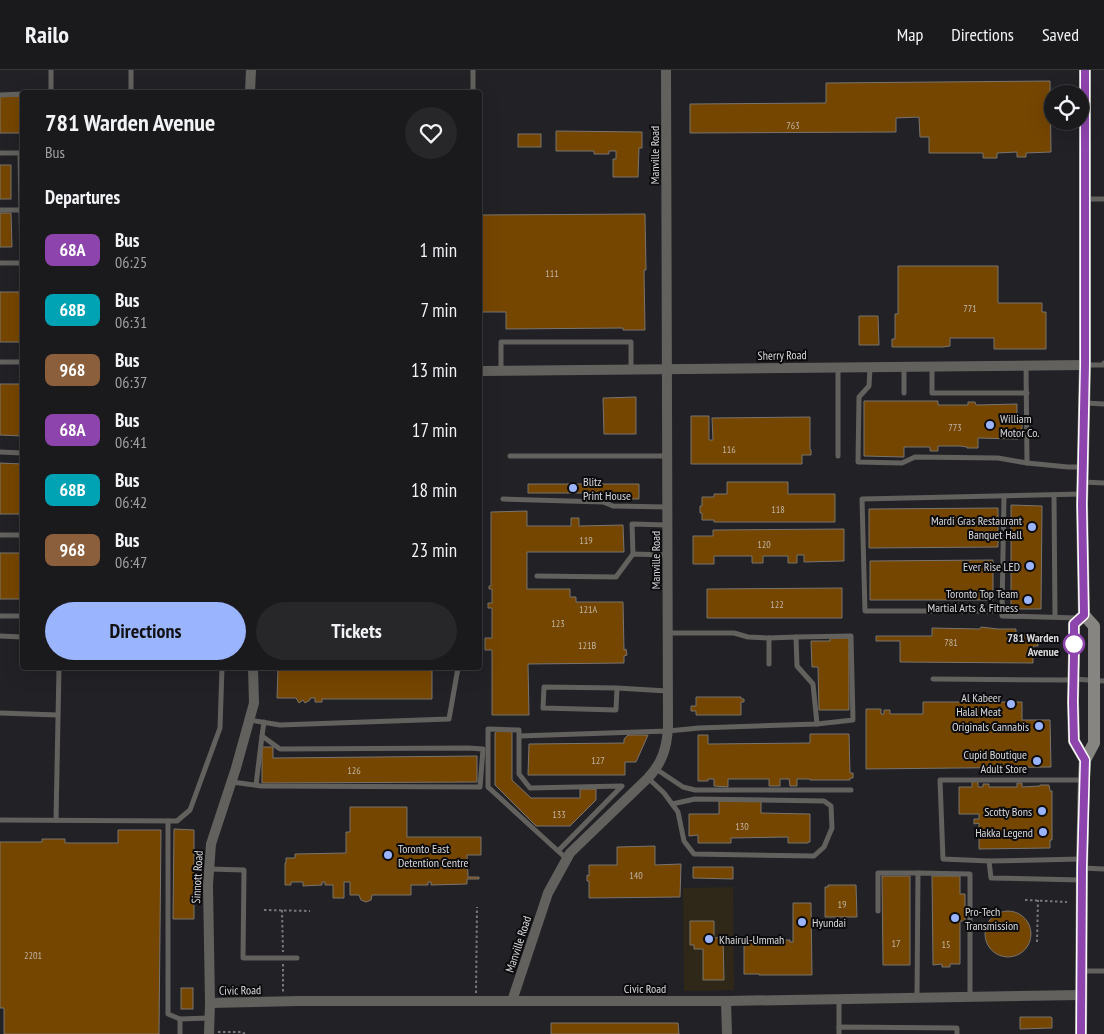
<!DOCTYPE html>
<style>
body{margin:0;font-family:"PT Sans Narrow",sans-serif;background:#272629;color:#f1f3f6;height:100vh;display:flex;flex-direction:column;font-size:19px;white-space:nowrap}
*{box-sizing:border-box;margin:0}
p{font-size:16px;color:#9fa0a3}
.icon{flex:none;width:28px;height:28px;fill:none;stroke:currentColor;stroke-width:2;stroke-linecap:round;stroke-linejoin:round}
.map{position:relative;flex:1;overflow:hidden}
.details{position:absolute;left:20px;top:20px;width:462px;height:580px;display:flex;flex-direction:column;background:#1a191c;border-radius:5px;box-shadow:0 5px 20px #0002,0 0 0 1px #38383b}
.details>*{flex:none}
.badge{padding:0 10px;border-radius:8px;font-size:18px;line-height:32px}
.buttons{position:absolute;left:1044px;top:15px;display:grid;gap:10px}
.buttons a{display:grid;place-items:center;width:45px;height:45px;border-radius:50%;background:#1a191c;box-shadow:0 5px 20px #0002,0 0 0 1px #38383b;font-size:25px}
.map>.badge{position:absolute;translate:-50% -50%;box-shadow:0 0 0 2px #fff}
h2{padding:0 25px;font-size:19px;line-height:45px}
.round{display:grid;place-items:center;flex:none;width:52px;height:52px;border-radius:26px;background:#272629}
.overview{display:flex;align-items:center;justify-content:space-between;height:85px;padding:0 25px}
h1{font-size:24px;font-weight:600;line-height:38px}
.cta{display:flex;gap:10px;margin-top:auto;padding:10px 25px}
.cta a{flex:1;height:58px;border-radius:30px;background:#9ab5fd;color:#111;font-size:20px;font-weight:600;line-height:58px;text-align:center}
.cta a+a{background:#272629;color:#f1f3f6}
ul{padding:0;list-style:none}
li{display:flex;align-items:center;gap:15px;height:60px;padding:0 25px}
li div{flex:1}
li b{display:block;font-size:19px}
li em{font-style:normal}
li .badge{min-width:55px;font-weight:700;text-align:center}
header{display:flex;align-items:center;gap:30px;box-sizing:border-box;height:70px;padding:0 25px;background:#1a191c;border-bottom:1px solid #38383b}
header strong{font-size:24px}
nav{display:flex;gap:28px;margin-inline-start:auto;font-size:18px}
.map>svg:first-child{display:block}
</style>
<header>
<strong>Railo</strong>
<nav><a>Map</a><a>Directions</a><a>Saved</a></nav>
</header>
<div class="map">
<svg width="1104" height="964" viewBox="0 0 1104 964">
<rect width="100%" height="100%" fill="#222126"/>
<!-- education -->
<path fill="#2f2818" d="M 733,817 L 734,920 L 684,921 L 683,818 Z"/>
<!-- building -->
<g fill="#754600" stroke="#79746f">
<path d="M 1050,11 L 1051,82 L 1026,83 L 1026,87 L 1017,87 L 1017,82 L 997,83 L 997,88 L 983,88 L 983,83 L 929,83 L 929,67 L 920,67 L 919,47 L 896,48 L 896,62 L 690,63 L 690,34 L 826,33 L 826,13 Z"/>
<path d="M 278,21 L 320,21 L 320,22 L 272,22 L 278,22 Z"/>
<rect x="0" y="26" width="22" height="37"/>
<path d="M 556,61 L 642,62 L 642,78 L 639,78 L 638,107 L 613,107 L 613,89 L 616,89 L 616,81 L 609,81 L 609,84 L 594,84 L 594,81 L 556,81 Z"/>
<rect x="518" y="64" width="23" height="13"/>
<rect x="0" y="95" width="11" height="34"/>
<path d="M 0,143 L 11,143 L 12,177 L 0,177 Z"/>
<path d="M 645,144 L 646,200 L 644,200 L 645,260 L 623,260 L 623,258 L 506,259 L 506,242 L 482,242 L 480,237 L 480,145 Z"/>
<path d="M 898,196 L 998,196 L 998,233 L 1042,233 L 1042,242 L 1046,242 L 1046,279 L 994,279 L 994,268 L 950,268 L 950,276 L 943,277 L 892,277 L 892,269 L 895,269 L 895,244 L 898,244 Z"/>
<rect x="0" y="222" width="22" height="50"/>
<path d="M 859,246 L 878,246 L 879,275 L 859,275 Z"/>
<path d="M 0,314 L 22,314 L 22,366 L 0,365 Z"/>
<path d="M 636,327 L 636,364 L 604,364 L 603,328 Z"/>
<path d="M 864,331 L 938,331 L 938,335 L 968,335 L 968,332 L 975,332 L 976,335 L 1017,334 L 1017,350 L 1022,350 L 1022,360 L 1018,360 L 1018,369 L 1017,369 L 978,368 L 978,378 L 967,378 L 967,377 L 960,376 L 938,376 L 938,381 L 930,381 L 930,377 L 904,377 L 904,387 L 864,386 Z"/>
<path d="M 691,346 L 709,346 L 709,370 L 713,370 L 712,348 L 810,347 L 810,379 L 811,380 L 811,385 L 802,385 L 802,394 L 691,394 Z"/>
<path d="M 0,393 L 22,394 L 22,444 L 0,444 Z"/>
<path d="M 727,412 L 788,412 L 788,424 L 835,424 L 835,452 L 714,452 L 714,450 L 702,450 L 702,443 L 700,443 L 700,436 L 702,436 L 702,427 L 714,427 L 714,424 L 727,424 Z"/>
<path d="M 528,414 L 639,414 L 639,429 L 614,429 L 614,423 L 528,423 Z"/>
<path d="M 1011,435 L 1042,436 L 1041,539 L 1011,539 Z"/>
<path d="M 998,438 L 998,477 L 869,478 L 869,439 Z"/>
<path d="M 527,441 L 527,456 L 571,456 L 571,448 L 579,448 L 579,456 L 623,455 L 624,482 L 527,482 L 527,519 L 570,519 L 570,527 L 576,527 L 576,532 L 623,532 L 624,580 L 626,579 L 627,585 L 624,586 L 624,593 L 528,594 L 529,645 L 492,645 L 492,580 L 485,580 L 485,568 L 492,568 L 492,538 L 488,538 L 488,533 L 492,533 L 492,519 L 489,519 L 489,516 L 491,516 L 491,442 Z"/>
<path d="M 844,459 L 844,491 L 804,492 L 804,485 L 797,485 L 797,493 L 788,493 L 788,486 L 763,486 L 763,493 L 752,493 L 752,486 L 714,486 L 714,494 L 693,494 L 693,466 L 713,466 L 713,460 Z"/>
<rect x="0" y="483" width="22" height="46"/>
<path d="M 993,490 L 993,530 L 870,530 L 870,491 Z"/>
<path d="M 842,518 L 842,548 L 707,548 L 707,519 Z"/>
<path d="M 981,557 L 998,559 L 1016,559 L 1016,565 L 1033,565 L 1033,569 L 1038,569 L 1038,576 L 1033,576 L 1033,593 L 900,592 L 900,571 L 876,571 L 876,566 L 932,566 L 932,558 L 980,559 Z"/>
<path d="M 830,568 L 849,568 L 849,640 L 819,640 L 818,597 L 812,597 L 811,571 L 830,571 Z"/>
<path d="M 278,598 L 432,598 L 432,629 L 322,629 L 322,632 L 315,632 L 315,628 L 310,628 L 310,630 L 305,633 L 303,630 L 299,633 L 296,628 L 277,628 Z"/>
<path d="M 696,627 L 741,627 L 741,629 L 744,629 L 744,632 L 741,632 L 741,645 L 696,645 L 696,641 L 691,641 L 691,636 L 696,636 Z"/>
<path d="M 923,632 L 1022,632 L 1022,650 L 1050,650 L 1051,697 L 866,699 L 866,639 L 881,639 L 881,644 L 884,644 L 884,640 L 890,640 L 890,644 L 923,644 Z"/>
<path d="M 497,661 L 512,661 L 512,710 L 531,728 L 580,728 L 580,719 L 596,719 L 596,730 L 570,756 L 536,756 L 495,715 L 495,663 Z"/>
<path d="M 810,664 L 849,664 L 850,703 L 853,703 L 853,708 L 850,708 L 850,710 L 810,710 L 810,709 L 797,709 L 797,716 L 790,716 L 789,709 L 780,709 L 780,716 L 769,716 L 769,709 L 728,709 L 728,717 L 714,716 L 714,709 L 708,709 L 708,711 L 698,711 L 698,665 L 708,665 L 708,674 L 810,673 Z"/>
<path d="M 628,665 L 648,665 L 636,692 L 625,692 L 625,705 L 528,705 L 529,674 L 624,673 L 624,669 Z"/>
<path d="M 262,677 L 273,677 L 273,688 L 477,686 L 477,712 L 262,713 Z"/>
<path d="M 972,711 L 978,711 L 978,717 L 983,717 L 983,714 L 989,714 L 989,717 L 1017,717 L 1017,713 L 1022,713 L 1022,717 L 1040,716 L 1040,715 L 1049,715 L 1050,721 L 1052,721 L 1052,770 L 1050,770 L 1050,778 L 979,779 L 979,753 L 974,754 L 974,749 L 979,749 L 979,744 L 959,744 L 959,717 L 972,717 Z"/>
<path d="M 719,731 L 761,731 L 761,743 L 810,744 L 810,772 L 808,772 L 808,773 L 788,773 L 788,767 L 731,768 L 731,773 L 698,773 L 698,765 L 689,766 L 689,744 L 719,744 Z"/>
<path d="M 350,737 L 407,737 L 407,767 L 481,767 L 481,785 L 467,785 L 468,807 L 479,807 L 479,809 L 467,809 L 467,814 L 431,815 L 431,812 L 428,812 L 428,815 L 411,815 L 411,825 L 372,825 L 371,830 L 366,832 L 361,830 L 359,825 L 350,825 L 350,812 L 344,812 L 344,828 L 333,828 L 333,815 L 325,815 L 325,812 L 322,812 L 322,815 L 303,816 L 303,812 L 291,812 L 291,815 L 285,815 L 285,793 L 286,793 L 286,788 L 295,788 L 295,784 L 346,783 L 346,762 L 350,762 Z"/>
<path d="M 174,759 L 194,760 L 194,849 L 173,849 Z"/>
<path d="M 118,760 L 161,760 L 159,964 L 4,964 L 4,938 L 0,938 L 0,772 L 42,772 L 42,769 L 65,769 L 65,773 L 118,773 Z"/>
<path d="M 655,776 L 655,795 L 681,794 L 680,827 L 589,828 L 589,811 L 587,811 L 587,805 L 589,806 L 589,795 L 617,795 L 617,777 Z"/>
<path d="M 693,797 L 733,797 L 733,809 L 693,808 Z"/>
<path d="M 882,806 L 910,806 L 910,895 L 883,895 Z"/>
<path d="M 932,806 L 960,806 L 960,824 L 965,824 L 965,851 L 960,851 L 960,894 L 950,894 L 950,897 L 942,897 L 942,894 L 933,895 Z"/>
<path d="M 828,815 L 856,815 L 857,847 L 825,847 L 825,817 L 828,817 Z"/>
<path d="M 793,833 L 811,833 L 812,905 L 759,905 L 759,904 L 744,904 L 744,870 L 790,870 L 790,872 L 793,872 Z"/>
<circle cx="1008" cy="864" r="23"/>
<path d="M 690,851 L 714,851 L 714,868 L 723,867 L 724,910 L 703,910 L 703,879 L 694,879 L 694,875 L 690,875 Z"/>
<rect x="181" y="918" width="12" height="21"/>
<path d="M 1020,947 L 1051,947 L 1052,948 L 1052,958 L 1020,959 Z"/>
<path d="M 551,953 L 678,953 L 679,964 L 551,964 Z"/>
</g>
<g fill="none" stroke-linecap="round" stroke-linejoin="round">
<!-- path -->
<g stroke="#78777c" stroke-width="2" stroke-dasharray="2.5 2.5" stroke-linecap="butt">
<path d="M 1025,830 L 1067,832"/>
<path d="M 264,840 L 310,841"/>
<path d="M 282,840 L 283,882"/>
<path d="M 1037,872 L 1038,830"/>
<path d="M 283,894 L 283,922"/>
<path d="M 476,923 L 477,837"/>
<path d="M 218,962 L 242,962 L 245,964"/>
</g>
<!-- service -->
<g stroke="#62615e" stroke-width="5">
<path d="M 51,0 L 51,22"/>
<path d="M 131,0 L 131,22"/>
<path d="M 473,0 L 473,22"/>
<path d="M 0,25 L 22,24"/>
<path d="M 0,83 L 22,83"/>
<path d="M 1085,129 L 1104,129"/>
<path d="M 0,140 L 21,140"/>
<path d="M 0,193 L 22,193 L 20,83"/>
<path d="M 0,292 L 22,292"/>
<path d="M 1026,295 L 1027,393 L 1068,397 L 1082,397"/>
<path d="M 1085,295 L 1103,295 L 1104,293"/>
<path d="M 932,296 L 932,323 L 1027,323"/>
<path d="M 870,298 L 869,316 L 859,327 L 858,392 L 902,393 L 915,387 L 998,388 L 1027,393"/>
<path d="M 501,300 L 501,272 L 631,272 L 631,300"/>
<path d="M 904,323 L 904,296"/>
<path d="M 1085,333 L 1104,334"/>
<path d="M 0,382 L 22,383"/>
<path d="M 510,386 L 667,386"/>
<path d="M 838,386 L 838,297"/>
<path d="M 1083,412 L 1104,413"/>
<path d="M 1054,425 L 1055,547"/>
<path d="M 503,429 L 603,432 L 613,436 L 667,437"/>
<path d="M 0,465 L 22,465"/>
<path d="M 633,484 L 632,454 L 667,455"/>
<path d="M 537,506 L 616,507 L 633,484 L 667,485"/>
<path d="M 1002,541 L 1004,426"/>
<path d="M 0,546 L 22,546"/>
<path d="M 1078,548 L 1002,546 L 1002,541 L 865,541 L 862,429 L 1082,424"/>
<path d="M 668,563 L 734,563 L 748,567 L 769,568 L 769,594"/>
<path d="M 0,566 L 22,567"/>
<path d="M 769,568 L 796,567 L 797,596 L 813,614 L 817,654"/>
<path d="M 933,609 L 1065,610 L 1073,609 L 1104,611"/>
<path d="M 617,618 L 616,640 L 543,638 L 544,617 L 617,618 L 667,621"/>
<path d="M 0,643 L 58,645"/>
<path d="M 250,650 L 280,655 L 449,649 L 458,598"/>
<path d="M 519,666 L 668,661 L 699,658 L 817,654 L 853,650 L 851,566 L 796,567"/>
<path d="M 656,699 L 683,717 L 695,720 L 851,720"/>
<path d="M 648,708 L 664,723 L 678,742 L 684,771 L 694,784 L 814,786 L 824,777 L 832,758 L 831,736 L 824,731 L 695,729 L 672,734"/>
<path d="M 232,712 L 261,716 L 480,717 L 483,679 L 468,678 L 280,679 L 262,666 L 264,652"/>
<path d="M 256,715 L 262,666"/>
<path d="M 0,750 L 177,751 L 190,740 L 220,658 L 222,598"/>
<path d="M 56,750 L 59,598"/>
<path d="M 168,751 L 168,944 L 180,949"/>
<path d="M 558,781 L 622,716 L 530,718 L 519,704 L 519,660 L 488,659 L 488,717 L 558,781 L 566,788"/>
<path d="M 989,791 L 943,789 L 940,710 L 1084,710"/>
<path d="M 1082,798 L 1104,799"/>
<path d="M 209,799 L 244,800 L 243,888 L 297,888"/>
<path d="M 1081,810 L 991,808 L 989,791 L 1082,789"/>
<path d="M 878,841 L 878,803 L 918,803"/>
<path d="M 1082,901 L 1104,901"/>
<path d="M 917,927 L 918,803 L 970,804 L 970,927"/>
<path d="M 839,929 L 839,957"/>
<path d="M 180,964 L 180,949 L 209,948"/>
<path d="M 839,964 L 839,957 L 957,958 L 957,964"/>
</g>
<!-- minor -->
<g stroke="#62615e" stroke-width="10">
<path d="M 250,22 L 251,0"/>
<path d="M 480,301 L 1085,295"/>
<path d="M 512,931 L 548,823 L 570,783 L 648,708 C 662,693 667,678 668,657 L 666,0"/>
<path d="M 726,931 L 727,964"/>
<path d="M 210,933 L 299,931 L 726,931 L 1081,925"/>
<path d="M 209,964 L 210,933 L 208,815 L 211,774 L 236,698 L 254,633 L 253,598"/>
</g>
<!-- secondary -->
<g stroke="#878581" stroke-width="12">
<path d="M 1084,545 L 1074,554 L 1074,584 L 1073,631 L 1074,671 L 1085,690"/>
<path d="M 1081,964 L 1082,798 L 1084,710 L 1085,690 L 1094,673 L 1094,556 L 1084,545 L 1082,434 L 1085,295 L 1085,0"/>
</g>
</g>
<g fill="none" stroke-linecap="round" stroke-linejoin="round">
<defs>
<path id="line" d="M 1081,964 L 1082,798 L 1085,690 L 1074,671 L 1073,632 L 1074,584 L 1074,554 L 1084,545 L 1082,434 L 1085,295 L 1085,0"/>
</defs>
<!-- line casing -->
<use href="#line" stroke="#fff" stroke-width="11"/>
<!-- line -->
<use href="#line" stroke="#8e44ad" stroke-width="8"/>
</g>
<!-- markers -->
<g fill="#9ab5fd" stroke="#0c0b0d" stroke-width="2">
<circle cx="990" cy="355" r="5"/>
<circle cx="573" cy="418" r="5"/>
<circle cx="1032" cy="457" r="5"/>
<circle cx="1030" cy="496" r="5"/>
<circle cx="1028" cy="530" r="5"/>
<circle cx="1011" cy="634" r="5"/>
<circle cx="1039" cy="656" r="5"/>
<circle cx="1037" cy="691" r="5"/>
<circle cx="1042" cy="741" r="5"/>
<circle cx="1043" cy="762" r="5"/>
<circle cx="388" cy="785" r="5"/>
<circle cx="955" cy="848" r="5"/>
<circle cx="802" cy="852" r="5"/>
<circle cx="709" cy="869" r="5"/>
</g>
<circle fill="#fff" stroke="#8e44ad" stroke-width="2.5" cx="1074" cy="574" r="10"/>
<g text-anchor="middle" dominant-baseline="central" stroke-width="4" stroke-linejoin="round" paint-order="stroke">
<!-- number labels -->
<g font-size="10" fill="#c0b4a5">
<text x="793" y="55">763</text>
<text x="552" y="203">111</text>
<text x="970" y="238">771</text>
<text x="955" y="357">773</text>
<text x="729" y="379">116</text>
<text x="778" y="439">118</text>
<text x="586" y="470">119</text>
<text x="764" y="474">120</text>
<text x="777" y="534">122</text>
<text x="588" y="539">121A</text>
<text x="558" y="553">123</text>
<text x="951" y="572">781</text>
<text x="587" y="575">121B</text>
<text x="598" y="690">127</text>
<text x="354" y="700">126</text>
<text x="559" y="744">133</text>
<text x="742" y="756">130</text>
<text x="636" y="805">140</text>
<text x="842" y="834">19</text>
<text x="896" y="873">17</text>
<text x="946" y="874">15</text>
<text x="33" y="885">2201</text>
</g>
<!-- street labels -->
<g font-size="12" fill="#d9d8dc" stroke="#0c0b0d">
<text transform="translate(654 85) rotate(-90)">Manville Road</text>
<text transform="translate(782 285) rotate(-1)">Sherry Road</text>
<text transform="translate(655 490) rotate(-90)">Manville Road</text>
<text transform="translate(197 807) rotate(-87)">Sinnott Road</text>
<text transform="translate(518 874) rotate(-72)">Manville Road</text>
<text x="645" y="918">Civic Road</text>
<text transform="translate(240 920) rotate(-1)">Civic Road</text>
</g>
<!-- poi labels -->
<g font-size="12" fill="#d9d8dc" stroke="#0c0b0d" text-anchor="end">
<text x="1000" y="348" text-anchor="start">William<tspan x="1000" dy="14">Motor Co.</tspan></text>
<text x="583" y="411" text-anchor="start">Blitz<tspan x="583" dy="14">Print House</tspan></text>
<text x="1022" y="450">Mardi Gras Restaurant<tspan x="1022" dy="14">Banquet Hall</tspan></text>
<text x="1020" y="496">Ever Rise LED</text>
<text x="1018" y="523">Toronto Top Team<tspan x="1018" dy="14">Martial Arts &amp; Fitness</tspan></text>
<text x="1001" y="627">Al Kabeer<tspan x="1001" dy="14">Halal Meat</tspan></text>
<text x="1029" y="656">Originals Cannabis</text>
<text x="1027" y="684">Cupid Boutique<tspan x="1027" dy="14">Adult Store</tspan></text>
<text x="1032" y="741">Scotty Bons</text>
<text x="1033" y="762">Hakka Legend</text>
<text x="398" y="778" text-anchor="start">Toronto East<tspan x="398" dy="14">Detention Centre</tspan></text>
<text x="965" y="841" text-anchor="start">Pro-Tech<tspan x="965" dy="14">Transmission</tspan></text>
<text x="812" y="852" text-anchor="start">Hyundai</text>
<text x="719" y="869" text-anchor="start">Khairul-Ummah</text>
</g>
<!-- stop labels -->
<g font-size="12" font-weight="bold" fill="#d9d8dc" stroke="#0c0b0d" text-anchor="end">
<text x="1059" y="567">781 Warden<tspan x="1059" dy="14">Avenue</tspan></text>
</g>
</g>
</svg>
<div class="buttons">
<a><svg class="icon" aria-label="locate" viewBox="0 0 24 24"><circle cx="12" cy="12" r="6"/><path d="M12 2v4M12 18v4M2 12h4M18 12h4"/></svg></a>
</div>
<section class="details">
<div class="overview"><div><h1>781 Warden Avenue</h1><p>Bus</p></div><a class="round"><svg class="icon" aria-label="heart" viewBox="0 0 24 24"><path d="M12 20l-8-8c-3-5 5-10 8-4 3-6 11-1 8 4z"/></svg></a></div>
<h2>Departures</h2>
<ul>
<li><span class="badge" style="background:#8e44ad;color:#fff">68A</span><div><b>Bus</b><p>06:25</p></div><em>1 min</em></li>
<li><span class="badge" style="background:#00a3b4;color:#fff">68B</span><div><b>Bus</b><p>06:31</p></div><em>7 min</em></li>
<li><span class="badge" style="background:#8b5e3c;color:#fff">968</span><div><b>Bus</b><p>06:37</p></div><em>13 min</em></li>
<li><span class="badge" style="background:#8e44ad;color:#fff">68A</span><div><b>Bus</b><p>06:41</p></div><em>17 min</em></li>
<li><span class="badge" style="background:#00a3b4;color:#fff">68B</span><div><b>Bus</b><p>06:42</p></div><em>18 min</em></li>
<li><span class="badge" style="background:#8b5e3c;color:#fff">968</span><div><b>Bus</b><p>06:47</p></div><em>23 min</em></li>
</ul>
<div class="cta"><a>Directions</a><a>Tickets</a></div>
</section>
</div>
